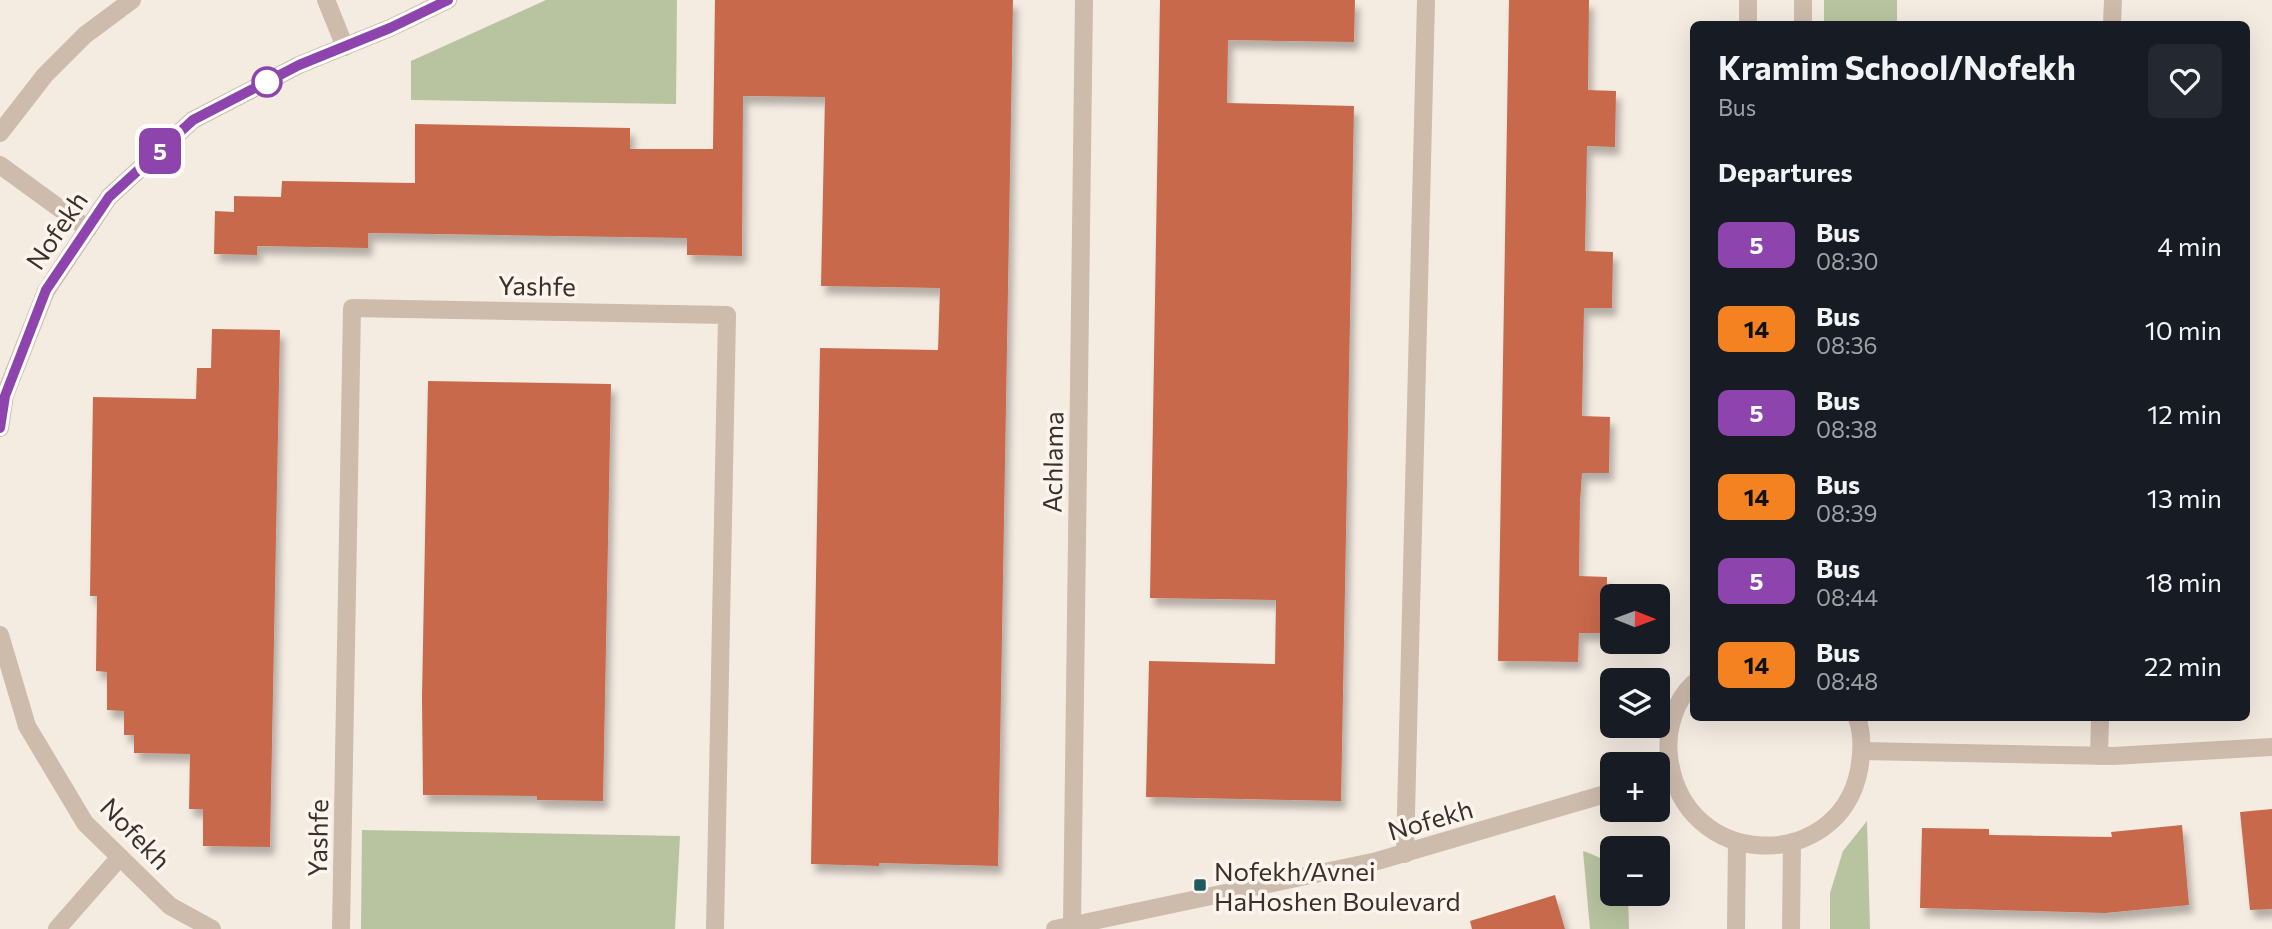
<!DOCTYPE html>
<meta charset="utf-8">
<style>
body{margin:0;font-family:Commissioner,sans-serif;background:#242831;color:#f1f3f6;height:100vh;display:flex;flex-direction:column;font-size:26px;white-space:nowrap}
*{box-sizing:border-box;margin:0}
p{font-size:23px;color:#9ea1a6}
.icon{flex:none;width:38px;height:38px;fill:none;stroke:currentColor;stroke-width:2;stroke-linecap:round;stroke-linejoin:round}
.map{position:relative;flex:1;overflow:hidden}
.details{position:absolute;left:1690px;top:21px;width:560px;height:700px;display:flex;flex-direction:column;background:#171b24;border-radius:10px;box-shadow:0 7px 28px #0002}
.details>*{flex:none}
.badge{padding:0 14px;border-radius:10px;font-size:24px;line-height:46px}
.needle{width:46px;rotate:91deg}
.fabs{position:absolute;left:1600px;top:584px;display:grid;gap:14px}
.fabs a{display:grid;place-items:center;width:70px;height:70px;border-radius:10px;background:#171b24;box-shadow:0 7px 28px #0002;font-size:35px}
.map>.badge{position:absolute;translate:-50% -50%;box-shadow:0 0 0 4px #fff}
h2{padding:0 28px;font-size:26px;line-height:63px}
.round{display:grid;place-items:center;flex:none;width:74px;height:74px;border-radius:10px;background:#242831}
.overview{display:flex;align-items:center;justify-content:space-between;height:119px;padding:0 28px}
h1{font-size:33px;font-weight:700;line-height:52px}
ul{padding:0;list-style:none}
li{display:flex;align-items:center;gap:21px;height:84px;padding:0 28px}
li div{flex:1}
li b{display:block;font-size:26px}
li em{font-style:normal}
li .badge{min-width:77px;font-weight:700;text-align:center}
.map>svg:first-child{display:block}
</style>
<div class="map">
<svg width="2272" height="929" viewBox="0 0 2272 929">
<defs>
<filter id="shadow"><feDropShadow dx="4.5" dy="8" stdDeviation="3.5" flood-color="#0004"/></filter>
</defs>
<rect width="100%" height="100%" fill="#f4ebe1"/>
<!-- green -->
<g fill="#b8c4a0">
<path d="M 546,0 L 677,0 L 676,104 L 411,100 L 411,61 Z"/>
<rect x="1824" y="0" width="73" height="24"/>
<path d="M 1867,821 L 1870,929 L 1830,929 L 1830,893 L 1843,851 Z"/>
<path d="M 362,830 L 680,836 L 675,929 L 361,929 Z"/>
<path d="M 1583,851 C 1612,861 1612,865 1612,894 L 1628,894 L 1629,929 L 1590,929 Z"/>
</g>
<!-- building -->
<g fill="#c8694b" filter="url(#shadow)">
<path d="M 715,0 L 1013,0 L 998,866 L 879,863 L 879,866 L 811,864 L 820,348 L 938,350 L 940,288 L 821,286 L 825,97 L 743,96 L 742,256 L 687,255 L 687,238 L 368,233 L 368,248 L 257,246 L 257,255 L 214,254 L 215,211 L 234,212 L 234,196 L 281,197 L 282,181 L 415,183 L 415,124 L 630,128 L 630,149 L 713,149 Z"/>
<path d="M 1160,0 L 1355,0 L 1354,42 L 1228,40 L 1227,103 L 1354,106 L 1341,801 L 1146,797 L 1149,661 L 1275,664 L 1276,600 L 1150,598 Z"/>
<path d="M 1509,0 L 1589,0 L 1588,90 L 1616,91 L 1615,147 L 1587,146 L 1585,251 L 1613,252 L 1612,308 L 1584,308 L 1582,416 L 1610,417 L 1609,473 L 1582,473 L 1580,502 L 1579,576 L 1607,577 L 1606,633 L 1579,633 L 1578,662 L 1498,661 Z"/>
<path d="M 212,329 L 280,330 L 270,847 L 203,846 L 203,809 L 189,809 L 190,754 L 134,753 L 134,735 L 124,735 L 124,711 L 107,710 L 107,672 L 96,671 L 97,596 L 90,596 L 93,397 L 196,399 L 197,368 L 211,368 Z"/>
<path d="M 428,381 L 611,384 L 603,801 L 537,800 L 537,796 L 423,795 L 422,697 Z"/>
<path d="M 2272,809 L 2272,909 L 2250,910 L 2240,812 Z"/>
<path d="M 2182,825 L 2189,905 L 2105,913 L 1920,908 L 1922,828 L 1989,829 L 1989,835 L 2112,837 L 2111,832 Z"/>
<path d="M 1555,895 L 1565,929 L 1472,929 L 1470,921 Z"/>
</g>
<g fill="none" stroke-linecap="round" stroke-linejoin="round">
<!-- minor -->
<g stroke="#cdbbac" stroke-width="18">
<path d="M 326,0 L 345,47"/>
<path d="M 1748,24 L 1748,0"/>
<path d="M 1803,24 L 1803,0"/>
<path d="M 2112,24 L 2113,0"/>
<path d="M 0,133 L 45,75 L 85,35 L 132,0"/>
<path d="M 0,165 L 88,229"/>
<path d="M 0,428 L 5,395 L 46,291 L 109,197 L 193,120 L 299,65 L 390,28 L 448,0"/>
<path d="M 0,635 L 27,726 L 85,823 L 170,906 L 212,929"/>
<path d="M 1694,683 C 1675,700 1666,730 1669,756 C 1682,872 1839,874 1859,770 C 1862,753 1863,734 1857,718"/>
<path d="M 1862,751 L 2113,756 L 2272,747"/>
<path d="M 2099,756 L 2100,718"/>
<path d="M 1405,854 L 1426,0"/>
<path d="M 1072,925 L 1084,0"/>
<path d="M 57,929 L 120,857"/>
<path d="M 341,929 L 352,308 L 727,315 L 715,929"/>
<path d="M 1055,929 L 1377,861 L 1612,792"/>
<path d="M 1736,929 L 1737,843"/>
<path d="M 1791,929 L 1792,842"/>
</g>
</g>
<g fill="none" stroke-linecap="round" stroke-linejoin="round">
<defs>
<path id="line" d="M 0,428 L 5,396 L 46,290 L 109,197 L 193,120 L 299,65 L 390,28 L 448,0"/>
</defs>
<!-- line casing -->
<use href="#line" stroke="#fff" stroke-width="16"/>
<!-- line -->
<use href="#line" stroke="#8e44ad" stroke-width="10"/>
</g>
<!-- markers -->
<circle fill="#fff" stroke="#8e44ad" stroke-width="3.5" cx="267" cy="82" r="14"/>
<rect fill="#1f5a5e" stroke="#fbf5ee" stroke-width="2.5" x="1193" y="878" width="14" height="14" rx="3.5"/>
<g text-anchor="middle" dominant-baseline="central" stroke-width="7" stroke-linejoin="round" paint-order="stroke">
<!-- street labels -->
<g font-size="26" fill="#3b302b" stroke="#fbf5ee">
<text transform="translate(56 230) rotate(-56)">Nofekh</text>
<text transform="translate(537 285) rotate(1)">Yashfe</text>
<text transform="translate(1052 462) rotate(-89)">Achlama</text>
<text transform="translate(1430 819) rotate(-16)">Nofekh</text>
<text transform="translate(136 833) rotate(46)">Nofekh</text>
<text transform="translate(317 838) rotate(-89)">Yashfe</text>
</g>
<!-- poi labels -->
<g font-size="26" fill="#3b302b" stroke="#fbf5ee" text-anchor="start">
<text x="1214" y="870">Nofekh/Avnei<tspan x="1214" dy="30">HaHoshen Boulevard</tspan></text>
</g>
</g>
</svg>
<div class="fabs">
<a><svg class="needle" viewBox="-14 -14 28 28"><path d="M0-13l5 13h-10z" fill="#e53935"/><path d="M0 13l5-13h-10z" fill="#9ea1a6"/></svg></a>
<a><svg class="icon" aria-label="layers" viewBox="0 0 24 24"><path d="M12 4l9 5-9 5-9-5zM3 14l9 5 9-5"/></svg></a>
<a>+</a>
<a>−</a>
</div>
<b class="badge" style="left:160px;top:151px;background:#8e44ad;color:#fff">5</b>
<section class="details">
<div class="overview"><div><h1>Kramim School/Nofekh</h1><p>Bus</p></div><a class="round"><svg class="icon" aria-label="heart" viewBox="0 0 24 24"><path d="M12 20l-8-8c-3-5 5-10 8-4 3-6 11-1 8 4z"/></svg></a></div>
<h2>Departures</h2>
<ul>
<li><span class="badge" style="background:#8e44ad;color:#fff">5</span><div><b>Bus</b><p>08:30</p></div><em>4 min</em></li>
<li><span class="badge" style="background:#f58220;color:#111">14</span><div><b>Bus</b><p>08:36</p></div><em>10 min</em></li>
<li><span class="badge" style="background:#8e44ad;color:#fff">5</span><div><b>Bus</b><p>08:38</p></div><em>12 min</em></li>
<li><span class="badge" style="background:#f58220;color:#111">14</span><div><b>Bus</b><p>08:39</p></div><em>13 min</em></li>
<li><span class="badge" style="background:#8e44ad;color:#fff">5</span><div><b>Bus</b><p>08:44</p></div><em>18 min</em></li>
<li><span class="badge" style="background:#f58220;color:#111">14</span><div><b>Bus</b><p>08:48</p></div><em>22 min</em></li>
</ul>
</section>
</div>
